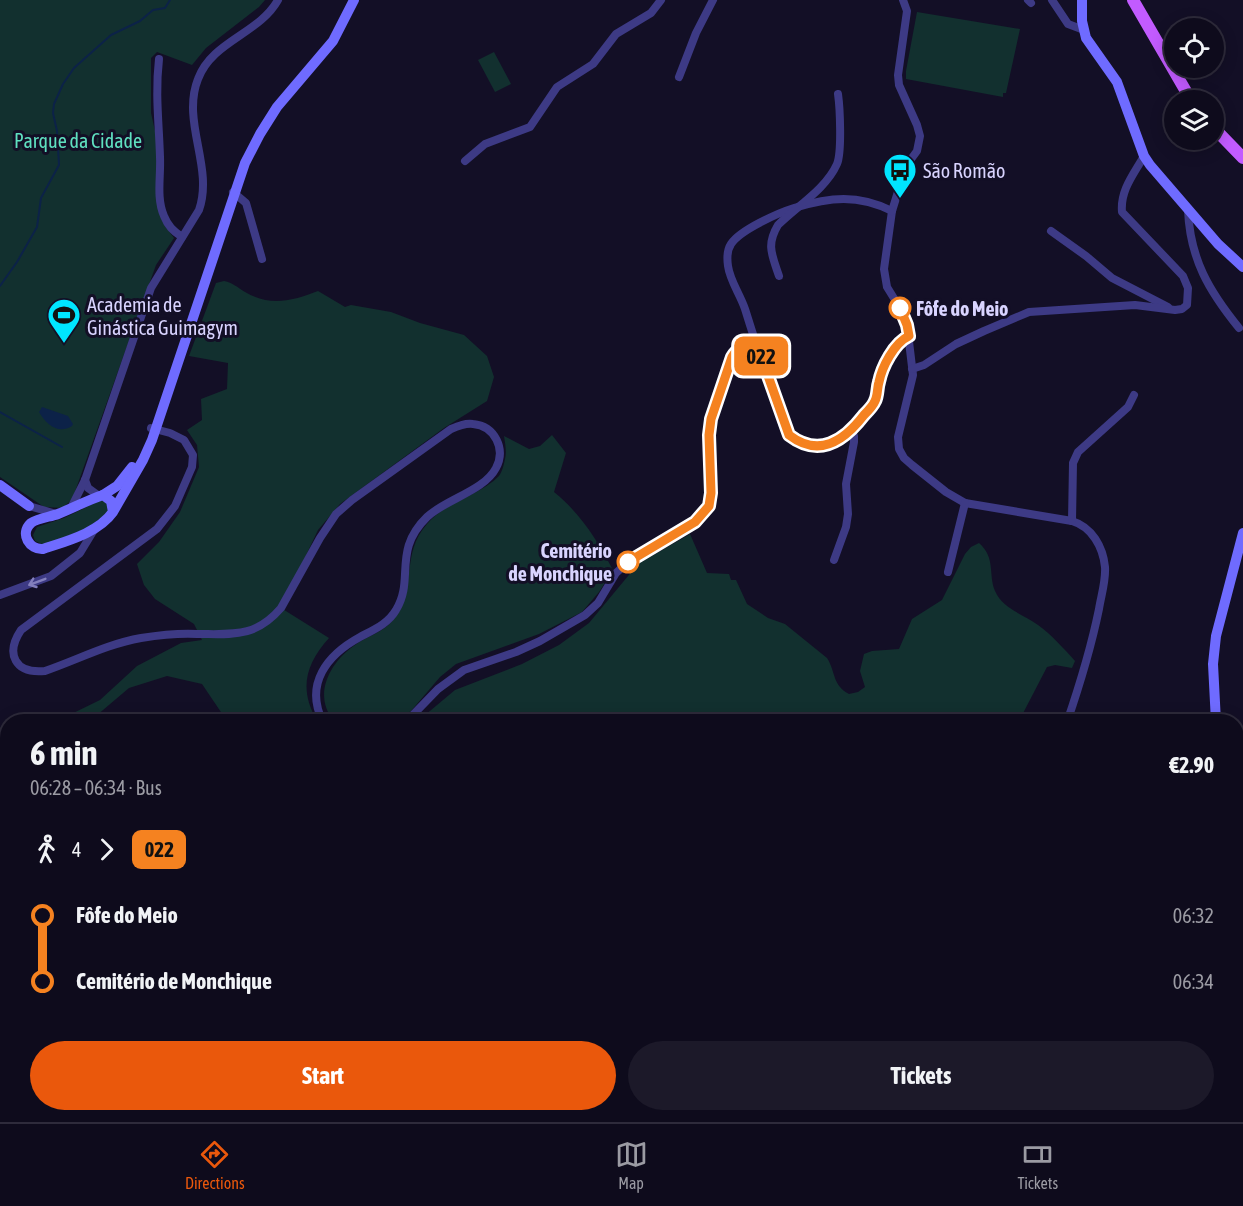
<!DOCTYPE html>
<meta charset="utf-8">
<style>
body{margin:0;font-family:"Asap Condensed",sans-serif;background:#1c1929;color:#f1f3f6;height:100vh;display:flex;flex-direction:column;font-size:22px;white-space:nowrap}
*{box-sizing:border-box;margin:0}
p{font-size:20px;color:#9b9ba3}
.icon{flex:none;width:33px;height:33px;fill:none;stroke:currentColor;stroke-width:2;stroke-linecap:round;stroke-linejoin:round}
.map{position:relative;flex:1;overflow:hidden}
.details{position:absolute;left:0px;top:714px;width:1244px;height:408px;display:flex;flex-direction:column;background:#0e0b1c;border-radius:24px 24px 0 0;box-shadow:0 3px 15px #0003,0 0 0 2px #2e2b3b}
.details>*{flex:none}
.badge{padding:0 12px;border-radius:9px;font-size:21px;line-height:39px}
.buttons{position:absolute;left:1164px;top:18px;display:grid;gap:12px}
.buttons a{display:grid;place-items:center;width:60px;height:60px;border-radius:50%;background:#0e0b1c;box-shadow:0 3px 15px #0003,0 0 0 2px #2e2b3b;font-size:30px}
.map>.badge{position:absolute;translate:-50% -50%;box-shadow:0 0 0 3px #fff}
.legs{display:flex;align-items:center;gap:9px;height:66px;padding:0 30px;font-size:20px}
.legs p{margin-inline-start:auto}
.overview{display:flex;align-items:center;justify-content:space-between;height:102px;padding:0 30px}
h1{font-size:33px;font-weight:700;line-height:45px}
.primary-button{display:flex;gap:12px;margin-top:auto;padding:12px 30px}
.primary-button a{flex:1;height:69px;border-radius:36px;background:#ea580c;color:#fff;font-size:24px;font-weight:700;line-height:69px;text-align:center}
.primary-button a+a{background:#1c1929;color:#f1f3f6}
ul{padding:0 30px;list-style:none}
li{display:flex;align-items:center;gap:21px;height:66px;font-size:22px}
li i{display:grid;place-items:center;width:9px;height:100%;margin:0 8px;background:currentColor}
li i::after{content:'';width:15px;height:15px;margin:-8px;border:4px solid;border-radius:50%;background:#0e0b1c}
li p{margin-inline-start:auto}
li:first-child i{background:linear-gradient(#0000 50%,currentColor 0)}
li:last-child i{background:linear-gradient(currentColor 50%,#0000 0)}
.dock{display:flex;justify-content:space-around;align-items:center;height:84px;border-top:2px solid #2e2b3b;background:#0e0b1c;font-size:16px;color:#9b9ba3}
.dock a{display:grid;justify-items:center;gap:3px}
.dock .active{color:#ea580c}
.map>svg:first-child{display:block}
</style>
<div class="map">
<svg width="1243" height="1122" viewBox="0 0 1243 1122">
<rect width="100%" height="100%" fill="#130f26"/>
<!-- green -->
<g fill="#12302f">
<path d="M 0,0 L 265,0 L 259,7 L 206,48 L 192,65 L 157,52 L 151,58 L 151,113 L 157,140 L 165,226 L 174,238 L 156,265 L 72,500 L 62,508 L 44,507 L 0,477 Z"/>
<path d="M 917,12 L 1020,29 L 1006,93 L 1003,93 L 1003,97 L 906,79 L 906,71 Z"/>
<path d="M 494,52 L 511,84 L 495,92 L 478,60 Z"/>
<path d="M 224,281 C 233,283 237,287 245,292 C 270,307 292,301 318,291 L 345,307 L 351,305 L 391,312 L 420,323 L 464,335 L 487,356 L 494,377 L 487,401 L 444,428 L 340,504 L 318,530 L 281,608 L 329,638 C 305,665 299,689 317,721 L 227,721 L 202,684 L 167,676 L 129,688 L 90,721 L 55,722 L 100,700 L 137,666 L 181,643 L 202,640 L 194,624 L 155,599 L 144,585 L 137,564 L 159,542 L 180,512 L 199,467 L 197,445 L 187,430 L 202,420 L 201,399 L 227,389 L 228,363 L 189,356 L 216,283 Z"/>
<path d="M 552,435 L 566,453 L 554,492 C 581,514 597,540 613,570 L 599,592 L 582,612 L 539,634 L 456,664 L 440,677 L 411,711 L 394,721 L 334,721 C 312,695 330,662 355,645 C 366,637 385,631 393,620 C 418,588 400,554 427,524 C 445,502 481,495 499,476 C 502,472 504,464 505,459 C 507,452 505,443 504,436 L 529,449 L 540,446 Z"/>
<path d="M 101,500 L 106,502 L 109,511 L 88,528 L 44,545 L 35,541 L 33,535 L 37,527 L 64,518 Z"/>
<path d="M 690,534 L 707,573 L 729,574 L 731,580 L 736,580 L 747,604 L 768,618 L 785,624 L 827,658 C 836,672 832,685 849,694 L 858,692 L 865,687 L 860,671 L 864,654 L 872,651 L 899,649 L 912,619 L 942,600 L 965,554 L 971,547 L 979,543 C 996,558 988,574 995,591 C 1003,609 1023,614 1038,625 C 1050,633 1065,650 1075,661 L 1072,668 L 1055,665 L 1047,667 L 1019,721 L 418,721 L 455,690 L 522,664 L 559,645 L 589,623 L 638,564 Z"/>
<path d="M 7,738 L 8,1039 L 0,1039 L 0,740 Z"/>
<path d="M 79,1115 L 79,1114 L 753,1115 L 752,1122 L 74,1122 Z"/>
<path d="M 1030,1115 L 1030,1114 L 1172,1115 L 1165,1122 L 1031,1122 Z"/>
</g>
<!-- water -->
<path fill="#0c2248" d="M 42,407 L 68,416 L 73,424 L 72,426 C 58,435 46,424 39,412 Z"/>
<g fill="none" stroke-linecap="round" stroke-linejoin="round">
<!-- stream -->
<g stroke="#0c2248" stroke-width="2">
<path d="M 0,286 L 17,262 L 37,227 L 41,198 L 59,165 L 57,131 L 53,113 L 54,104 L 63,84 L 74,68 L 111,35 L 140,21 L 153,10 L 165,8 L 170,0"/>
<path d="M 0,412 L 62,447"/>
</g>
<!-- street -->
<g stroke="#3d3a85" stroke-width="8">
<path d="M 903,0 L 907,11 L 898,75 L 899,85 L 917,125 L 920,136 L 917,151 L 906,166 L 892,211 L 884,269 L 887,287 L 900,308 L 907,325 L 913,375 L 898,437 L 899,449 L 904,458 L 912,465 L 946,492 L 965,503 L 1072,521 C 1092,527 1103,547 1105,567 C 1106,581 1101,596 1099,609 C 1091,648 1080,684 1067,722"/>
<path d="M 1028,0 L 1031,3"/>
<path d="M 1052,0 L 1068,24 L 1084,30"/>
<path d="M 159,59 C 155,94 159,123 160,157 C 161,176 156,198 164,216 C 168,226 173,231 182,237"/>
<path d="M 679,77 L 696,33 L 713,0"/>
<path d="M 465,161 L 485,144 L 530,127 L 557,87 L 593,64 L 616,34 L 651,13 L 661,0"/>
<path d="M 233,192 L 246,203 L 262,259"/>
<path d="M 1188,210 C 1190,259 1209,291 1239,328"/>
<path d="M 892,211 C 858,194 830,197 794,208 C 778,213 740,230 731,244 C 727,250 727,259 728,266 C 730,281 740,294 745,309 C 757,348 771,388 785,426 L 789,435 L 796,440 L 821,446 L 840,440 L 851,432 L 875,403 L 882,372 L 898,343 L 909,336"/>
<path d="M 1051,231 L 1086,256 L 1112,278 L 1168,307"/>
<path d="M 779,276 C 772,255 766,245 778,225 C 797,206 826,189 837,164 C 842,152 840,108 838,94"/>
<path d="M 912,369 L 924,365 L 956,344 L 984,331 L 1029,312 L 1135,305 L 1175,310 L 1182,309 L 1187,305 L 1188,288 L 1183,276 L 1122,212 C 1120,190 1134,174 1144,156"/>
<path d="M 151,428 L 170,433 L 184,440 L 193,455 L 192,467 L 175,506 L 157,529 L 21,630 C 5,654 15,674 45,671 C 77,660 107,644 141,638 C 160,635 178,633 197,634 C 233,634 255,638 281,608 L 320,538 L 336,514 L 352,500 L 451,429 C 458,426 465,423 473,424 C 495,426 506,449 496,468 C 484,491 446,499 427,517 C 392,551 415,579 396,610 C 388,624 373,630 360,637 C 327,655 304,684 323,722"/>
<path d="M 85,480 L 88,488 L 99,496"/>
<path d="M 29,506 L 53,513"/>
<path d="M 71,508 L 85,480 L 151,288 L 199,210 C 214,167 181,122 198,79 C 212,41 259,34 278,0"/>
<path d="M 1072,521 L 1073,463 L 1078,452 L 1128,407 L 1134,395"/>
<path d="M 834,560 L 846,527 L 848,514 L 846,484 L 854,442 L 854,436 L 851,432"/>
<path d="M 948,572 L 965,503"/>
<path d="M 0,595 L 51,576 L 80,553 L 94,530"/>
<path d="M 406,722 L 438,689 L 464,670 L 516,652 L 540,641 L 585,615 L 598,603 L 616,573 L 627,563 L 695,522 C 720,500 708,465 709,435 C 710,416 717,399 723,381 C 732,357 730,351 756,342"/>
<path d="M 971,1122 L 972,1114"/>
</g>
<!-- secondary -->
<g stroke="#6f6bff" stroke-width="10">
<path d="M 1082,0 L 1082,21 L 1086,38 L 1117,82 L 1144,156 L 1150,165 L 1218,244 L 1243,267"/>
<path d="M 0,485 L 29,506"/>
<path d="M 103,495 L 117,486 L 132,467"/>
<path d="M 113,512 L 111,501 L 103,495 C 88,500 73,508 58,514 C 50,517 38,518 31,523 C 19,534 30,550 43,549 C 67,541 98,533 113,512 L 143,460 L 152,440 L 245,163 L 260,134 L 277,107 L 333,41 L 354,0"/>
<path d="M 1216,722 L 1213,664 L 1216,636 L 1243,533"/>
<path d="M 1020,1114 L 1022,1122"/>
</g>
<!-- primary -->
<g stroke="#c25bff" stroke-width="12">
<path d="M 1133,0 L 1191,100"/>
<path d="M 1214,128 L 1243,158"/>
</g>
</g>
<!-- one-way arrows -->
<defs><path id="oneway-shaft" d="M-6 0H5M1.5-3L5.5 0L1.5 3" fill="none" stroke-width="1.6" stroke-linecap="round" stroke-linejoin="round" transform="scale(1.5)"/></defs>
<use stroke="#837fbc" href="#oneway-shaft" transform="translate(37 582) rotate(159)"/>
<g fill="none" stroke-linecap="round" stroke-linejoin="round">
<defs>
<path id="line-1" d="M 628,562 L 695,522 L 709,506 L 711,493 L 709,435 L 711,419 L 732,357 C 738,347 745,346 756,342 L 789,435 C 819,458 844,441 864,415 C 868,411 873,406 875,401 C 878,395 877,388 879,382 C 882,367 894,343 909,336 L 907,325 L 900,308"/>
</defs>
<!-- line-1 casing -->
<use href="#line-1" stroke="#fff" stroke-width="14"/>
<!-- line-1 -->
<use href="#line-1" stroke="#f58220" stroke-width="9"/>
</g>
<!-- icons -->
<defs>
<symbol id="bus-pin" viewBox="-11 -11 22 30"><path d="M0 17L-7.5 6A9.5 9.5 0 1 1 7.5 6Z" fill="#00e5ff" stroke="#130f26"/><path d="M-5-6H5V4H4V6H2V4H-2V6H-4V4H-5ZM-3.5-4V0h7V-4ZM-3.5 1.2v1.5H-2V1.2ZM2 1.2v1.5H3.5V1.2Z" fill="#111"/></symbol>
<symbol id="stadium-pin" viewBox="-11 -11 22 30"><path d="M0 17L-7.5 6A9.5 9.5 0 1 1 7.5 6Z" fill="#00e5ff" stroke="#130f26"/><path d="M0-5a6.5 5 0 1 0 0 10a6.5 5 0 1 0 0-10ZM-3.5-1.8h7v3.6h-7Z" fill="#111"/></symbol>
</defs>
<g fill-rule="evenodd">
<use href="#bus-pin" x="881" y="151" width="38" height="52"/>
<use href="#stadium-pin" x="45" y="296" width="38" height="52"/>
</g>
<!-- markers -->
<g fill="#fff" stroke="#f58220" stroke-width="3">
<circle cx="900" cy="308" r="10"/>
<circle cx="628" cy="562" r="10"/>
</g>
<g text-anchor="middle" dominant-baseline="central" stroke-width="6" stroke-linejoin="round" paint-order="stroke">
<!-- park labels -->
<g font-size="20" fill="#5fe0c0" stroke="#130f26">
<text x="78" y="140">Parque da Cidade</text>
</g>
<!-- poi labels -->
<g font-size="20" fill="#d9d4ff" stroke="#130f26" text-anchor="start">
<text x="923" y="170">São Romão</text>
<text x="87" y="304">Academia de<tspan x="87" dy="23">Ginástica Guimagym</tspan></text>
</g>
<!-- stop labels -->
<g font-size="20" font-weight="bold" fill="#d9d4ff" stroke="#130f26" text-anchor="start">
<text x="916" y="308">Fôfe do Meio</text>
<text x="612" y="550" text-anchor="end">Cemitério<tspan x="612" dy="23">de Monchique</tspan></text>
</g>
</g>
</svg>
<div class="buttons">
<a><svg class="icon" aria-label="locate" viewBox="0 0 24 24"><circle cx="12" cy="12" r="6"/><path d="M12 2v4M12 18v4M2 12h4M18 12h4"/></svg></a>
<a><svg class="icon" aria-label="layers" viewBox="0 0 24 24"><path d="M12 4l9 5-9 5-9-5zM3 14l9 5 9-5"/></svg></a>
</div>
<b class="badge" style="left:761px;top:356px;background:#f58220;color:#111">022</b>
<section class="details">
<div class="overview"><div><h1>6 min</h1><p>06:28 – 06:34 · Bus</p></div><b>€2.90</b></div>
<div class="legs"><svg class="icon" aria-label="walk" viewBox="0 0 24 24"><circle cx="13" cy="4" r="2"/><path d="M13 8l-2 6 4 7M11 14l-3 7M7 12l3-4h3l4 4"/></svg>4<svg class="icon" aria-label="forward" viewBox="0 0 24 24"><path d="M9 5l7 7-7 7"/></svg><b class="badge" style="background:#f58220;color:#111">022</b></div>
<ul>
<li><i style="color:#f58220"></i><b>Fôfe do Meio</b><p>06:32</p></li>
<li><i style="color:#f58220"></i><b>Cemitério de Monchique</b><p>06:34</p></li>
</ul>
<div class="primary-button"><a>Start</a><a>Tickets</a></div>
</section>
</div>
<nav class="dock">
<a class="active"><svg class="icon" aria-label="directions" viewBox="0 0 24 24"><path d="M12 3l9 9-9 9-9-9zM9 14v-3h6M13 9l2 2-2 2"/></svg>Directions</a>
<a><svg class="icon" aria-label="map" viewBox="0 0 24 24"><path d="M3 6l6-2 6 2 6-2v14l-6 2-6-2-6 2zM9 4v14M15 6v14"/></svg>Map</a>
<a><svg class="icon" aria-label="tickets" viewBox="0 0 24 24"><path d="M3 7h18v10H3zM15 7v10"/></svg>Tickets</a>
</nav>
